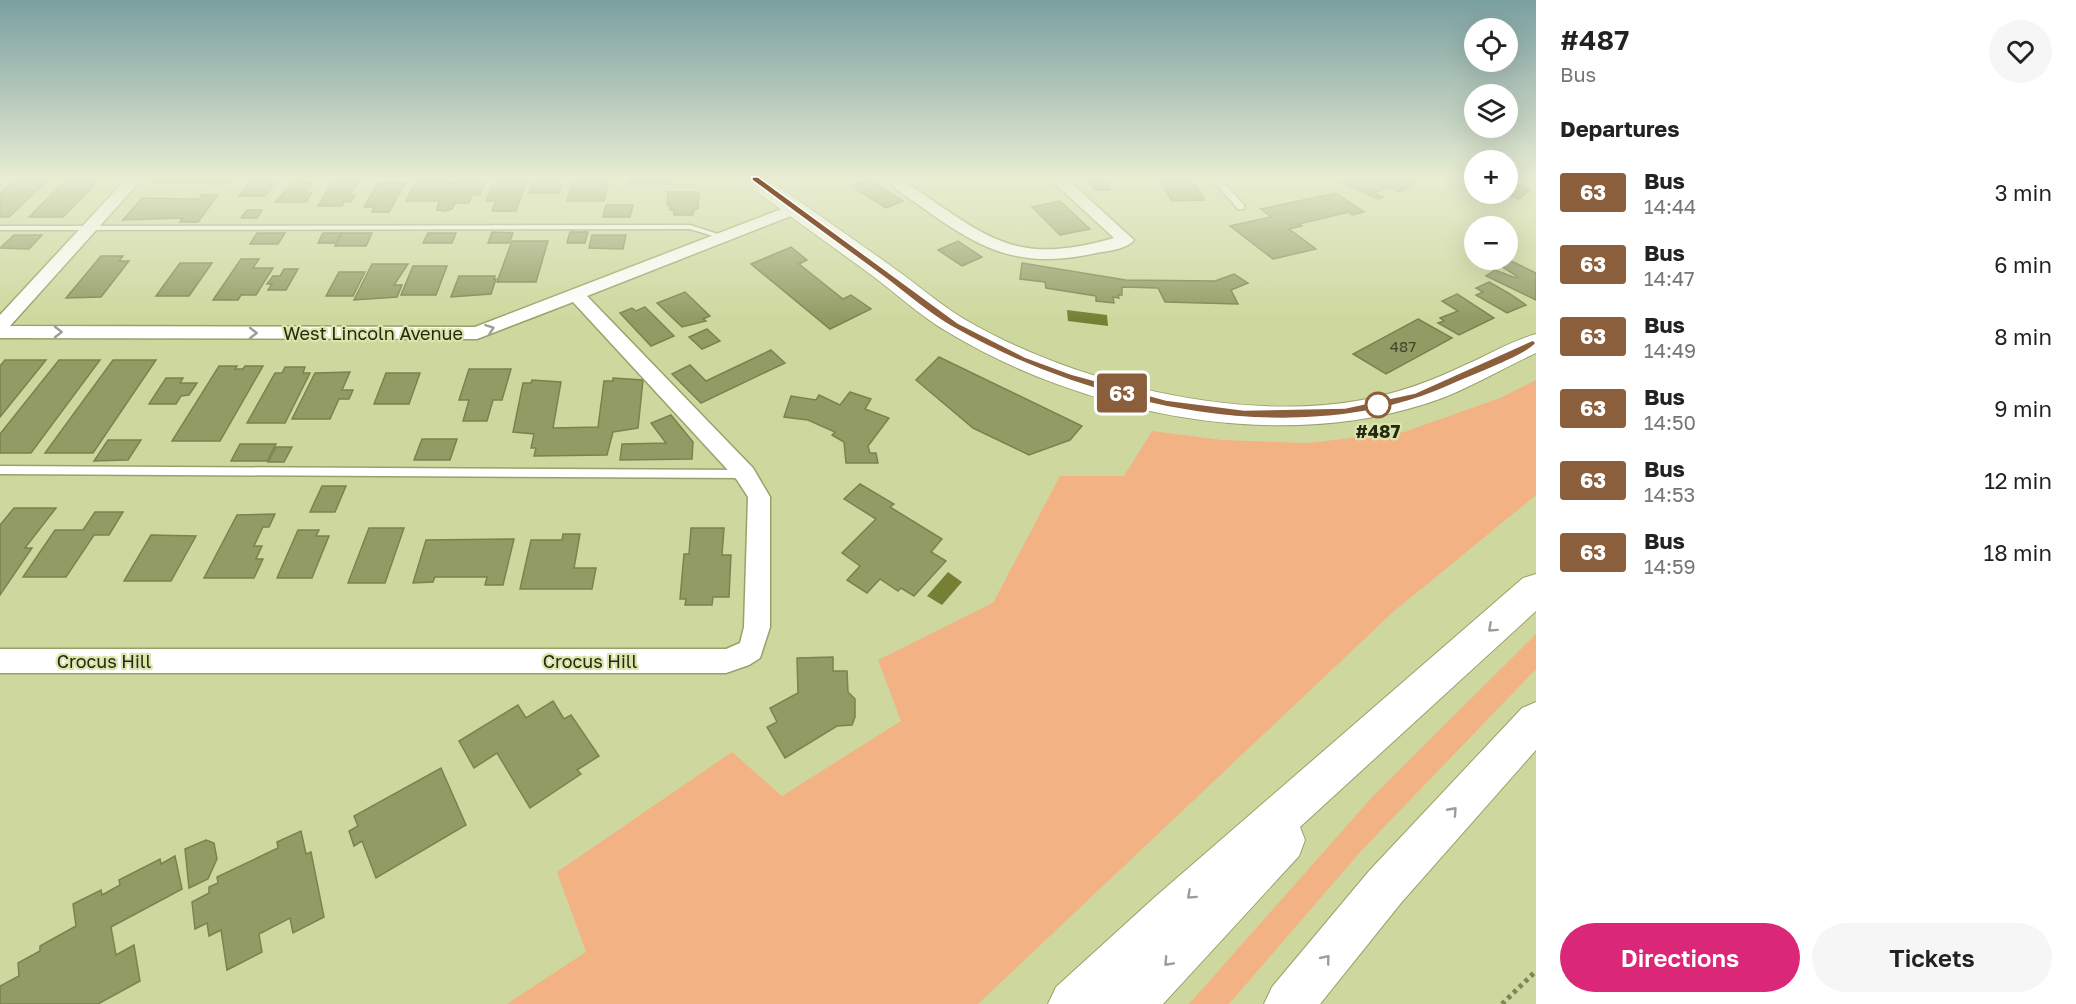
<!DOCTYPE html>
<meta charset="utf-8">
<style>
body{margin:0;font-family:"Golos Text",sans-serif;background:#f6f6f6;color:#222;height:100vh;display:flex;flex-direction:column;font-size:22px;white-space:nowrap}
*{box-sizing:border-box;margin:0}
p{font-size:20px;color:#767676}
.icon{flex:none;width:33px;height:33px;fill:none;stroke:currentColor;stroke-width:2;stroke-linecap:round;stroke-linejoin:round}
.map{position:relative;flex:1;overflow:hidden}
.details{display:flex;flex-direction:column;background:#fff;width:540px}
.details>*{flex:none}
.badge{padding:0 12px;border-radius:4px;font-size:21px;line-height:39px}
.controls{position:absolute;left:1464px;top:18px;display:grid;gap:12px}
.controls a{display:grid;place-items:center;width:54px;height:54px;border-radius:50%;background:#fff;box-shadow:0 6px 24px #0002;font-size:30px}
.map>.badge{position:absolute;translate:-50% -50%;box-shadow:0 0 0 3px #fff}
h2{padding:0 24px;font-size:22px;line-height:54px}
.round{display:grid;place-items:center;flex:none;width:63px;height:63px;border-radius:32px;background:#f6f6f6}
.headline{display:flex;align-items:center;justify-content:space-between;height:102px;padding:0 24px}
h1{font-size:28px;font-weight:600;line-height:45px}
.action{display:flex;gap:12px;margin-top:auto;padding:12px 24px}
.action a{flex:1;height:69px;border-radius:36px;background:#db2777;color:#fff;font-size:24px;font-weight:600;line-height:69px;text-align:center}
.action a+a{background:#f6f6f6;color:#222}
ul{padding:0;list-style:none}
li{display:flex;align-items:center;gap:18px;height:72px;padding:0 24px}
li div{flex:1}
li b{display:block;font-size:22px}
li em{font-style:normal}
li .badge{min-width:66px;font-weight:700;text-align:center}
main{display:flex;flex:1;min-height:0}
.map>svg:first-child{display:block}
</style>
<main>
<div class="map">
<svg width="1536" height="1004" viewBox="0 0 1536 1004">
<rect width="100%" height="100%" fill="#ced89e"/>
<!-- green -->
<g fill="#f2b284">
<path d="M 1536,380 L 1536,495 L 1393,612 L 978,1004 L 507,1004 L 586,952 L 557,872 L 732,752 L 782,796 L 901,721 L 878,660 L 993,603 L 1060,476 L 1124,476 L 1152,431 L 1222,440 L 1308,443 L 1404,432 L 1500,398 Z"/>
<path d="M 1536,634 L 1536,669 L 1362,850 L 1229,1004 L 1189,1004 L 1374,795 Z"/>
</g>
<!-- water -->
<g fill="#768035">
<path d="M 1067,310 L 1107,315 L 1108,326 L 1068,321 Z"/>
<path d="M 948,572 L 962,582 L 942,605 L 927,596 Z"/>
</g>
<!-- building -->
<g fill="#929b64" stroke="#7a834d" stroke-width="1.5">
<path d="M 16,179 L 49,179 L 9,217 L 0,217 L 0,194 Z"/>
<path d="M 67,179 L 100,179 L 63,217 L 29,217 Z"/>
<path d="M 158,179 L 234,179 L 230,183 L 217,184 L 210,182 L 154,183 Z"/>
<path d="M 252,179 L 278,179 L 265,196 L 239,196 Z"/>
<path d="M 417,179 L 445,179 L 443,183 L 457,183 L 459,179 L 477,179 L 476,182 L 485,182 L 480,195 L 472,195 L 469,203 L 455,203 L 452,209 L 444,211 L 437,210 L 439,201 L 406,201 Z"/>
<path d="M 527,179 L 516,211 L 492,211 L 496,201 L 486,201 L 495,180 Z"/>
<path d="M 534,179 L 563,179 L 559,193 L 529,193 Z"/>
<path d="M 573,179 L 609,179 L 604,201 L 567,201 Z"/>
<path d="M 672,179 L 671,184 L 629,184 L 629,180 L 626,180 Z"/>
<path d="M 869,179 L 903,201 L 886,208 L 851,186 Z"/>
<path d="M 1083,179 L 1106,179 L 1111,190 L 1094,190 L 1090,181 Z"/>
<path d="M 1159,179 L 1191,179 L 1205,200 L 1172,201 Z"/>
<path d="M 1334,179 L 1417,179 L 1419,180 L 1406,185 L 1411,187 L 1399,192 L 1389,187 L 1374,193 L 1383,197 L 1378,199 Z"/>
<path d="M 334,180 L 359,180 L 350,195 L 355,195 L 350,202 L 344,202 L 342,206 L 318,206 Z"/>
<path d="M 294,182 L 312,182 L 305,193 L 312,192 L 306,202 L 275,202 Z"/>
<path d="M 1508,182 L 1530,190 L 1519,199 L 1504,194 L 1508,194 Z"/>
<path d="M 378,183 L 405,183 L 389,212 L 372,212 L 374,207 L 364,207 Z"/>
<path d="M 668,192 L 699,192 L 698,209 L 694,209 L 693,215 L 674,215 L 674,210 L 670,210 L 670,205 L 667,205 Z"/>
<path d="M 1336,193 L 1364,212 L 1352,215 L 1349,212 L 1299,224 L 1302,226 L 1289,229 L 1316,249 L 1273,259 L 1230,226 L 1271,217 L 1261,209 Z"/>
<path d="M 201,195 L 218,195 L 198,222 L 180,222 L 183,218 L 123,220 L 142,198 L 199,199 Z"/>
<path d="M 1060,201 L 1090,229 L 1060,235 L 1032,207 Z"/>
<path d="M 606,205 L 633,205 L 630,217 L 603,217 Z"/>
<path d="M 247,210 L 262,210 L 257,218 L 241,218 Z"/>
<path d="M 492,232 L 513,233 L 509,243 L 488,243 Z"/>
<path d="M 570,232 L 588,232 L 585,243 L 567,243 Z"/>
<path d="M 257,233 L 285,233 L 278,244 L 250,244 Z"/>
<path d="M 323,233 L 342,233 L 338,243 L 318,243 Z"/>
<path d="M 342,233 L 372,233 L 366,246 L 335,246 Z"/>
<path d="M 428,233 L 456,233 L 452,243 L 423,243 Z"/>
<path d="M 14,235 L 42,235 L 29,249 L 0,248 Z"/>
<path d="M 592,235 L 626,235 L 623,249 L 589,248 Z"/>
<path d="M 512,241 L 548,241 L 536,282 L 497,282 Z"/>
<path d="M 958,241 L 982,257 L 962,266 L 938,250 Z"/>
<path d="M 791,247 L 807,260 L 799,264 L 843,299 L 851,295 L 871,309 L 830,329 L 751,264 Z"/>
<path d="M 101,256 L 123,256 L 119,261 L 129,261 L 101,297 L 66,298 Z"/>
<path d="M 241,259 L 259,259 L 253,268 L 273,268 L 256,295 L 241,295 L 238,300 L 213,300 Z"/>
<path d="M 1509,260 L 1536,273 L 1536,300 L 1486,276 L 1495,270 L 1516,278 L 1518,277 L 1501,266 Z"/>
<path d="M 180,263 L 212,263 L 189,296 L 156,296 Z"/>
<path d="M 1022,263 L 1126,280 L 1215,281 L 1234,274 L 1248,283 L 1231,290 L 1238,304 L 1165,302 L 1158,288 L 1122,287 L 1122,295 L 1118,295 L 1119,298 L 1113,297 L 1114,303 L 1096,301 L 1096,296 L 1046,288 L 1045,282 L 1020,279 Z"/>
<path d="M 372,264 L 408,264 L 394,285 L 402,285 L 397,297 L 354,300 Z"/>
<path d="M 413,266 L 447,266 L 436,295 L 401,295 Z"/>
<path d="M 284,269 L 298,269 L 286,290 L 268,290 L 272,284 L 267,284 L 273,276 L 280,276 Z"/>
<path d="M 339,272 L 365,272 L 353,296 L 326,296 Z"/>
<path d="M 459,276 L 495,276 L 494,279 L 496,279 L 491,294 L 451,297 Z"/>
<path d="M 1489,282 L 1510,294 L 1526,305 L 1507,313 L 1476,295 L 1483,292 L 1476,288 Z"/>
<path d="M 685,292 L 710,316 L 703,319 L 706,321 L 682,327 L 657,303 Z"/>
<path d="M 1457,294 L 1494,318 L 1459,335 L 1438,323 L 1444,321 L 1440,318 L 1458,311 L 1442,301 Z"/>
<path d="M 645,307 L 674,336 L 651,346 L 620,313 L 632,308 L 636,311 Z"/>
<path d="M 1418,319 L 1452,338 L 1386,374 L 1353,354 Z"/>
<path d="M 707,329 L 720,341 L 702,349 L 689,337 Z"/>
<path d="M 771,350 L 785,363 L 701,403 L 672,374 L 690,365 L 706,381 Z"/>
<path d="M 939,357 L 1082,426 L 1070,440 L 1029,455 L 973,428 L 916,380 Z"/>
<path d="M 5,360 L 46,360 L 0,417 L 0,366 Z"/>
<path d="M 59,360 L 100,360 L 31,453 L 0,453 L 0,434 Z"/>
<path d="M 113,360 L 156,360 L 93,453 L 45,453 Z"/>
<path d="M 219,366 L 237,366 L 235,369 L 243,369 L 245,366 L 263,366 L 220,441 L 172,441 Z"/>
<path d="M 285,367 L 305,367 L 303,373 L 310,373 L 285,423 L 247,423 L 275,373 L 282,373 Z"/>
<path d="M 469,369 L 511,369 L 502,400 L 493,400 L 487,421 L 463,421 L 469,400 L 459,400 Z"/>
<path d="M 350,372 L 342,390 L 353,390 L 349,399 L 339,399 L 330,419 L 292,419 L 315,373 Z"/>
<path d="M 386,373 L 420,373 L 409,404 L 374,404 Z"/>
<path d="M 166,378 L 183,378 L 180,383 L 197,383 L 189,395 L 181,396 L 176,404 L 149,404 Z"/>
<path d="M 613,378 L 643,380 L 638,428 L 613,432 L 607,455 L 534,456 L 536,448 L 531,448 L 534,434 L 513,432 L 523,383 L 531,383 L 532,380 L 561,382 L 553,428 L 598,427 L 604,381 L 613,381 Z"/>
<path d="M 850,392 L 871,399 L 865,409 L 889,418 L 868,446 L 870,453 L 876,453 L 878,463 L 846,463 L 844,442 L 832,435 L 835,432 L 808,420 L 784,417 L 791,396 L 816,400 L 819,395 L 840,405 Z"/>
<path d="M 671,415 L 693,442 L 692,459 L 620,460 L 622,444 L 666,443 L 651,423 Z"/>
<path d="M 422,439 L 457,439 L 450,460 L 414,460 Z"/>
<path d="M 108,440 L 141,440 L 128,460 L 94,461 Z"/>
<path d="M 240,444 L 276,444 L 267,461 L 231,461 Z"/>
<path d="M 276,447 L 292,447 L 284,462 L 268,462 Z"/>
<path d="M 860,484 L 894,504 L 890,507 L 942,539 L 931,552 L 946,561 L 914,596 L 901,588 L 898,591 L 880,579 L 867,593 L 847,580 L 860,566 L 842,553 L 876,519 L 844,499 Z"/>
<path d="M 322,486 L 346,486 L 335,512 L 310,512 Z"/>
<path d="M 14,508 L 56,508 L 25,548 L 32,548 L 0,595 L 0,525 Z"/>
<path d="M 95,512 L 123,512 L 109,535 L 94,535 L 66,577 L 23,577 L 55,530 L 83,530 Z"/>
<path d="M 275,514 L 269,527 L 263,527 L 254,546 L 262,546 L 256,559 L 263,559 L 254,578 L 204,578 L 237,515 Z"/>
<path d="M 369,528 L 404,528 L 385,583 L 348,583 Z"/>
<path d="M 691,528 L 724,528 L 722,555 L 731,555 L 729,597 L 713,597 L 712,605 L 685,605 L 686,599 L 680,599 L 684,554 L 689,554 Z"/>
<path d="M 298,530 L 319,530 L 316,536 L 329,536 L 312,578 L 277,578 Z"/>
<path d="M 563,534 L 580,534 L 574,568 L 596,568 L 592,589 L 520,589 L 531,540 L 562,540 Z"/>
<path d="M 151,535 L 196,536 L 171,581 L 124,581 Z"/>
<path d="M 514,539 L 503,585 L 485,585 L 487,577 L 435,577 L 433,582 L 413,583 L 426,540 Z"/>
<path d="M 833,657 L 833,671 L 847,671 L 848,692 L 855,699 L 855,717 L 852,725 L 837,726 L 785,758 L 767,727 L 777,722 L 770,708 L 798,693 L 797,658 Z"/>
<path d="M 553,701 L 564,719 L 571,715 L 599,756 L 577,770 L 581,774 L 530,808 L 497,753 L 474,768 L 459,741 L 518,705 L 526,718 Z"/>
<path d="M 441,768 L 466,825 L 376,878 L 362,841 L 354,846 L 349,831 L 358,826 L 354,816 Z"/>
<path d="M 301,831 L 306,854 L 311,852 L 324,917 L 293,933 L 290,918 L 259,934 L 262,952 L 227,970 L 221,930 L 209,936 L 207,923 L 195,929 L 192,902 L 209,893 L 209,887 L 218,883 L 217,877 L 278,848 L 277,842 Z"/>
<path d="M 206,840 L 214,843 L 217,859 L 208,879 L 189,888 L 185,849 Z"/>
<path d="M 175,856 L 182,889 L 111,927 L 116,955 L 134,945 L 140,981 L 98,1004 L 0,1004 L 0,986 L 19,976 L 18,963 L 40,951 L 40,946 L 76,926 L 73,904 L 101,890 L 102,895 L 120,885 L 119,880 L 160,859 L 161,864 Z"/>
</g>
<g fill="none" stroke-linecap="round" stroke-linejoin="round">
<defs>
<g id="service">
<path d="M 1212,179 L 1220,179 L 1244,205 L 1244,209 L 1238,209 Z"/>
<path d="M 690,225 L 727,237 L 723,239 L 690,229 L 0,230 L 0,226 Z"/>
<path d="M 0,466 L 744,470 L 749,474 L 744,478 L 0,474 Z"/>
</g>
<g id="minor">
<path d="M 126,179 L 142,179 L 10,326 L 475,327 L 789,206 L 801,206 L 803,209 L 801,212 L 587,296 L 753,468 L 770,497 L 770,627 L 760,658 L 749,665 L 726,673 L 0,673 L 0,649 L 726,649 L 740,643 L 744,627 L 748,497 L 737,480 L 573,302 L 477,339 L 0,338 L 0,315 Z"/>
<path d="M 891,179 L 906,179 L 908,184 C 988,237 1013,267 1114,238 L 1050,179 L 1067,179 L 1134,240 C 1128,249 1107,251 1096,253 C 1004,274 967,238 896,189 Z"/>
</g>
<path id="secondary" d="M 744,179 L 768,179 C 811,210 855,240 898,271 C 920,287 941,305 964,319 C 1073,383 1237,423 1362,400 C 1399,393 1432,381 1465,365 C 1488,355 1511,341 1536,334 L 1536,353 C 1499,370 1464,392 1425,404 C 1272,453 1081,413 946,331 C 919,315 896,293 870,274 C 840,252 809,230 779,208 C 768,199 752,191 744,179 Z"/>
<g id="motorway">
<path d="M 1536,574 L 1536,611 L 1300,827 L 1305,840 L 1299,856 L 1163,1004 L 1048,1004 L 1056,987 L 1155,897 L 1523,578 Z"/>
<path d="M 1536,702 L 1536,750 L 1401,903 L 1320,1004 L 1264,1004 L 1272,987 L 1369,871 L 1522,708 Z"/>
</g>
</defs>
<!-- service casing -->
<use href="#service" stroke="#98a169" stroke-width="3"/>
<!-- minor casing -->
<use href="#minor" stroke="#98a169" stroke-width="3"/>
<!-- secondary casing -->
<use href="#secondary" stroke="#98a169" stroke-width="2"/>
<!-- motorway casing -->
<use href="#motorway" stroke="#98a169" stroke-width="2"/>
<!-- path-far1 -->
<g stroke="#7e855b" stroke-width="3" stroke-dasharray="2 2" stroke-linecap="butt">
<path d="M 1531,179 L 1536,181"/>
<path d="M 297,182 L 299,179"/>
<path d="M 393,183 L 395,179"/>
</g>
<!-- path -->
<path stroke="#7e855b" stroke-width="5" stroke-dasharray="4 4" stroke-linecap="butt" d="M 1502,1004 L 1536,971"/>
<!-- service -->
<use href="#service" fill="#fff" fill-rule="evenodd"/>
<!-- minor -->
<use href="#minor" fill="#fff" fill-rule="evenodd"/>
<!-- secondary -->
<use href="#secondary" fill="#fff" fill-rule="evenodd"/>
<!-- motorway -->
<use href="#motorway" fill="#fff" fill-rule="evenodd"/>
</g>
<!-- one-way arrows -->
<defs><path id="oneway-chevron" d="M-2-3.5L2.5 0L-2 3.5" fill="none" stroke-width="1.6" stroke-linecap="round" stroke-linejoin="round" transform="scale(1.5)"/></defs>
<g stroke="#9d9f94">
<use href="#oneway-chevron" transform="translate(490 329) rotate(-20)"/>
<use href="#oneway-chevron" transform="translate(58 332)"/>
<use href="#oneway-chevron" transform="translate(253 333)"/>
<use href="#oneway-chevron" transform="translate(1492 628) rotate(138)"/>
<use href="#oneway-chevron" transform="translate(1453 811) rotate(-48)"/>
<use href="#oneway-chevron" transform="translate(1191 895) rotate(138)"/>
<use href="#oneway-chevron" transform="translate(1326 959) rotate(-51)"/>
<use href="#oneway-chevron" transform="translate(1168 962) rotate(133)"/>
</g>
<!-- sky -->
<linearGradient id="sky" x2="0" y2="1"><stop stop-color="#7a9fa0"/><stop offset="0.56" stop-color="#e9edd3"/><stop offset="1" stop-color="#e9edd3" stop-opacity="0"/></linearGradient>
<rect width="1536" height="319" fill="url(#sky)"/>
<!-- line -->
<path fill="#8b5e3c" stroke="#fff" stroke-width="1.5" d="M 752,177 L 758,177 L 958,323 L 1025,357 L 1071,374 L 1166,400 L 1244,410 L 1345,408 L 1415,393 L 1533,340 L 1536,343 C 1528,355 1471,376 1451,385 C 1300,454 1093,407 954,328 C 930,315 909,296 888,280 C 843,247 797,214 752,180 Z"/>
<!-- markers -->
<circle fill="#fff" stroke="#8b5e3c" stroke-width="3" cx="1378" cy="405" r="12"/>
<g text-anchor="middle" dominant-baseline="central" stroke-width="4.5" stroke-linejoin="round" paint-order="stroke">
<!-- number labels -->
<g font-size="15" fill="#414626">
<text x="1403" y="346">487</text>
</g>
<!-- street labels -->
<g font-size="18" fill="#262912" stroke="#dbe5ab">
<text x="373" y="333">West Lincoln Avenue</text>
<text x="104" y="661">Crocus Hill</text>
<text x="590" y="661">Crocus Hill</text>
</g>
<!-- stop labels -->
<g font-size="18" font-weight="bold" fill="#262912" stroke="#dbe5ab">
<text x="1378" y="431">#487</text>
</g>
</g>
</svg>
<div class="controls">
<a><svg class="icon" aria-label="locate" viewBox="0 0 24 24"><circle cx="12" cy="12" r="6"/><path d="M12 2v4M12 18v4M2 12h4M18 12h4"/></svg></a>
<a><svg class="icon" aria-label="layers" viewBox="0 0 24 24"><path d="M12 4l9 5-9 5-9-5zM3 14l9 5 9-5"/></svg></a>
<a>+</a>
<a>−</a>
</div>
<b class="badge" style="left:1122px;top:393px;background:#8b5e3c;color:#fff">63</b>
</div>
<section class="details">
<div class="headline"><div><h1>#487</h1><p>Bus</p></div><a class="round"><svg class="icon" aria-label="heart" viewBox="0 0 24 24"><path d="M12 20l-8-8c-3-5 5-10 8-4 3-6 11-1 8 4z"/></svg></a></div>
<h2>Departures</h2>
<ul>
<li><span class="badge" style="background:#8b5e3c;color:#fff">63</span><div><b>Bus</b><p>14:44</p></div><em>3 min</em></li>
<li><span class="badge" style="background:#8b5e3c;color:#fff">63</span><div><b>Bus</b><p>14:47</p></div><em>6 min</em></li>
<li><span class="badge" style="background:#8b5e3c;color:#fff">63</span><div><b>Bus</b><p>14:49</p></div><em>8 min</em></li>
<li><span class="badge" style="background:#8b5e3c;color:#fff">63</span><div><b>Bus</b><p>14:50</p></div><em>9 min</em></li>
<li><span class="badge" style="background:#8b5e3c;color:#fff">63</span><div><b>Bus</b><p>14:53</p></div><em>12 min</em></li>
<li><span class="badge" style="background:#8b5e3c;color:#fff">63</span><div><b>Bus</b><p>14:59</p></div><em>18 min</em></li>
</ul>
<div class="action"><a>Directions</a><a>Tickets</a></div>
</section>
</main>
